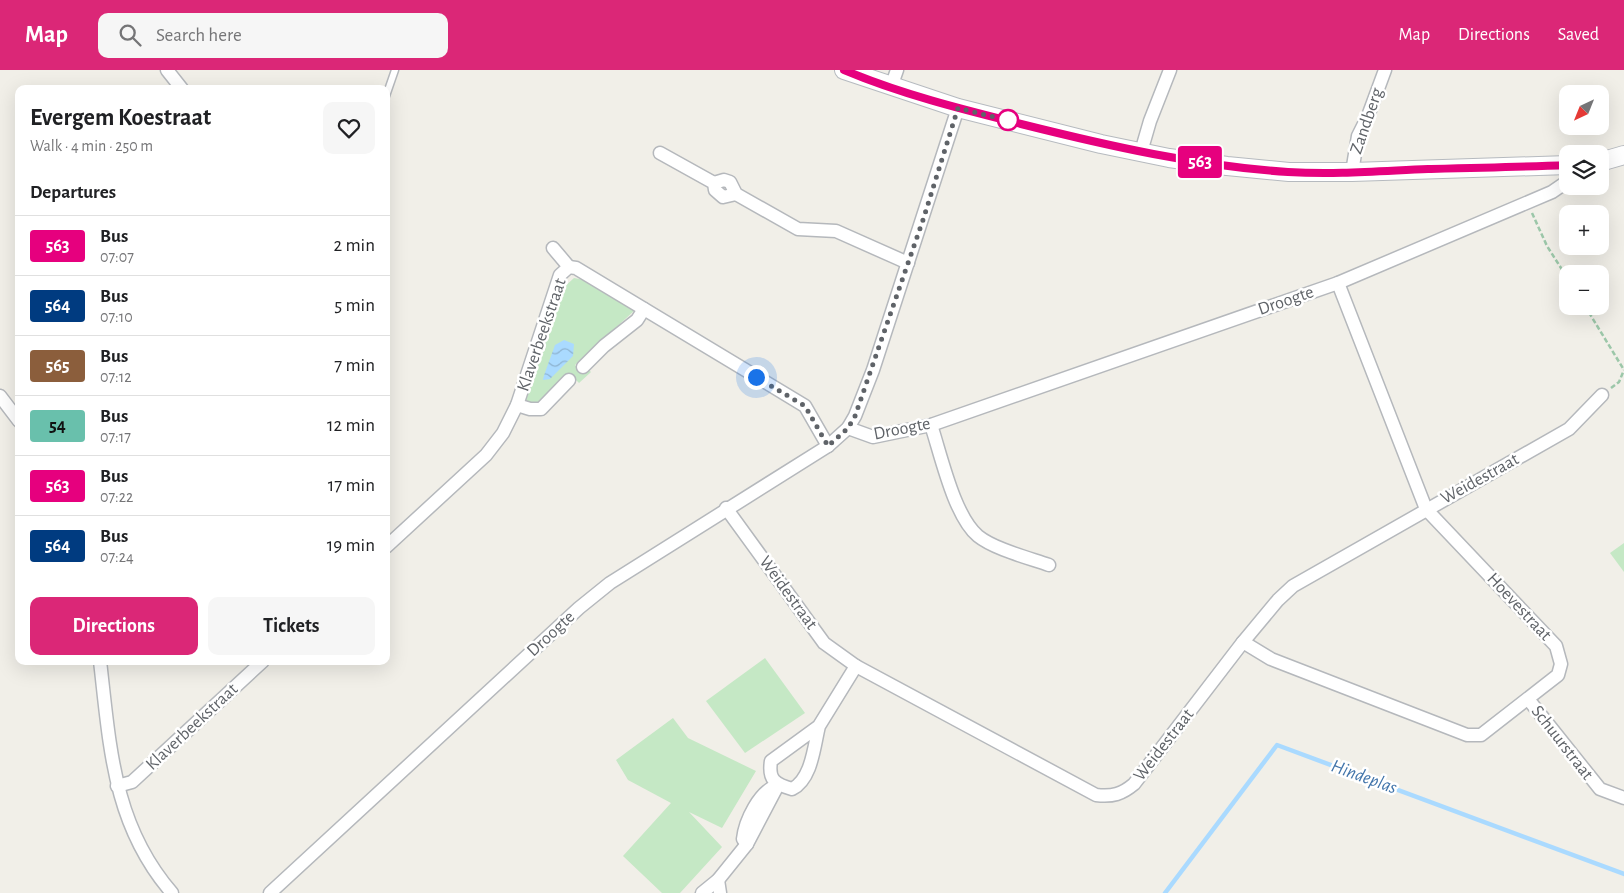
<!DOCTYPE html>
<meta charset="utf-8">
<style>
body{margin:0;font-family:"Alegreya Sans",sans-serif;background:#f6f6f6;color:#202124;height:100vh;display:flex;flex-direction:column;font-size:19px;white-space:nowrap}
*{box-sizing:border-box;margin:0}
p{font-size:16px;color:#757577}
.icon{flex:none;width:28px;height:28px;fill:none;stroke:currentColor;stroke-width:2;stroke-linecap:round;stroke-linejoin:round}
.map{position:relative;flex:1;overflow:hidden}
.details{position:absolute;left:15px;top:15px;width:375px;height:580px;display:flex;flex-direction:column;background:#fff;border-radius:10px;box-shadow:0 5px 20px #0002}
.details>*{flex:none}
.badge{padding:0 10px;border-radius:4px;font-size:18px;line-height:32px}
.needle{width:32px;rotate:223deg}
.tools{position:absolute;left:1559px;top:15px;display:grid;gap:10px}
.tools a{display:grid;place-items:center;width:50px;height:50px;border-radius:10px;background:#fff;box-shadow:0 5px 20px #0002;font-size:25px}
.you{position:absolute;width:25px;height:25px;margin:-12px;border:4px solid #fff;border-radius:50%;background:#1a73e8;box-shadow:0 0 0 8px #1a73e833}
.map>.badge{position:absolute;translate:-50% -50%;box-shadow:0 0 0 2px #fff}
h2{padding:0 15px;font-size:19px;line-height:45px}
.round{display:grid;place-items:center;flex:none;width:52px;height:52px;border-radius:10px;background:#f6f6f6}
.summary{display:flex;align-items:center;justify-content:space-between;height:85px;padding:0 15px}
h1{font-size:24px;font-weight:600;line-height:38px}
.action{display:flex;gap:10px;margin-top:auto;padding:10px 15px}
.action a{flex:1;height:58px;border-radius:10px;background:#db2777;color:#fff;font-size:20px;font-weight:600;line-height:58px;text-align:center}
.action a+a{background:#f6f6f6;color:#202124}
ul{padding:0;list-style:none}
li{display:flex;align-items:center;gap:15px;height:60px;padding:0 15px;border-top:1px solid #e0e0e0}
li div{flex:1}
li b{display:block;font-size:19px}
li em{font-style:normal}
li .badge{min-width:55px;font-weight:700;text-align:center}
header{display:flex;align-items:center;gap:30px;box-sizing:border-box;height:70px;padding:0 25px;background:#db2777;color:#fff}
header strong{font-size:24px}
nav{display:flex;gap:28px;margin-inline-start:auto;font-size:18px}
.search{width:350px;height:45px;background:#f6f6f6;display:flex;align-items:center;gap:12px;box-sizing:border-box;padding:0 18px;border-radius:10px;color:#757577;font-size:19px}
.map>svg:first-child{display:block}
</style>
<header>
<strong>Map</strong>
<div class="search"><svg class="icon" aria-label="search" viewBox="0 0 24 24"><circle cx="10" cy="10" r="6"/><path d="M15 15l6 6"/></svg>Search here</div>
<nav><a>Map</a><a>Directions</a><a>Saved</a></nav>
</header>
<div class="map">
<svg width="1624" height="823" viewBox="0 0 1624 823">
<defs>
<pattern id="water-waves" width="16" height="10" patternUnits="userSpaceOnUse" patternTransform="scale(1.25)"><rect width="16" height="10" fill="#aadaff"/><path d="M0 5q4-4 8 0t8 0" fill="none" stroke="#8eb4d2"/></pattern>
</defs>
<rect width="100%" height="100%" fill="#f1efe8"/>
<!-- grass -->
<g fill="#c5e8c5">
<path d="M 574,208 L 585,210 L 635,240 L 575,295 L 583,303 L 588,299 L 591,302 L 579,313 L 571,305 L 535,336 L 524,332 L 562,219 Z"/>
<path d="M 1624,473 L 1624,502 L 1610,483 Z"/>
<path d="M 765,588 L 805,643 L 745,683 L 706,631 Z"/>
<path d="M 673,648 L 688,668 L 756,701 L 722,758 L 689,742 L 722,777 L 680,823 L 662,823 L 623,786 L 671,733 L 628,710 L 616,690 Z"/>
</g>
<!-- water -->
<path fill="url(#water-waves)" d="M 564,270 L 574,274 L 573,286 L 550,309 L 543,310 C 543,307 553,281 555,275 Z"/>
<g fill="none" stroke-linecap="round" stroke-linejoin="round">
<!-- stream -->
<path stroke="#aadaff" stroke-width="4.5" d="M 1165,823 L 1277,675 L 1624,804"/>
<defs>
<path id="lane" d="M 386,26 L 395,0"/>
<g id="street">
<path d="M 167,0 L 182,19"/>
<path d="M 891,17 L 897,0"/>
<path d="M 1141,82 L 1150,51 L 1170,0"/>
<path d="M 660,83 L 714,113 L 715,120 L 723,127 L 736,124"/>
<path d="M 1352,102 L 1358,66 L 1368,46 L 1385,0"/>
<path d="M 714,113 L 724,110 L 730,112 L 736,124 L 798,159 L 836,161 L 908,193"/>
<path d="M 553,178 L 569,197"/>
<path d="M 583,297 L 604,276 L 637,250 L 644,239"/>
<path d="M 0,326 L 19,351"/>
<path d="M 517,335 L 530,339 L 541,339 L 569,310"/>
<path d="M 931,355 C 941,385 954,446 978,466 C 994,479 1029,488 1049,495"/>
<path d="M 848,358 L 855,346 L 873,300 L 958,38"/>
<path d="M 726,438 L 824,573 L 856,596 L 1096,725 C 1113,727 1122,724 1134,714 L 1243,572 L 1278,530 L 1293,516 L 1569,359 L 1602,325"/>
<path d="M 386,477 L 486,385 L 503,363 L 517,335 L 560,205 L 569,197 L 576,198 L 805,336 L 828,376"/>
<path d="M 1243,572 L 1271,589 L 1467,665 L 1481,665 L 1558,605 L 1561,594 L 1556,576 L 1426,439 L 1338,213"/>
<path d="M 100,591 C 110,677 113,755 172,823"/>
<path d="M 1528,629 L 1600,719 L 1624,728"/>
<path d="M 819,656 C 814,676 812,709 792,719 C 775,714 768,710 771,691 L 819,656 L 856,596"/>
<path d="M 117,716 L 132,712 L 263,591"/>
<path d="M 747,774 L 743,769 C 745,751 759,721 778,715"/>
<path d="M 718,810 L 720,823"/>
<path d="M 270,823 L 579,538 L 610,513 L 828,376 L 848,358 L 873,367 L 931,355 L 1338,213 L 1552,122 L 1568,111"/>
<path d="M 702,823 L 718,810 L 747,774 L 778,715"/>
</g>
<g id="secondary">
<path d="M 844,0 L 958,38 L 1101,74 L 1169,88 L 1227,96 L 1289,102 L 1352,102 L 1568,95"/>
<path d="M 1600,92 L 1624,85"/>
</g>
</defs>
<!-- lane casing -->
<use href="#lane" stroke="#b5b8bc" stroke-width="9"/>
<!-- street casing -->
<use href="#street" stroke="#b5b8bc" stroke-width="15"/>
<!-- secondary casing -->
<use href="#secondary" stroke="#b6babf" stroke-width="20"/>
<!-- path -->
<g stroke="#9cc7a9" stroke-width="2.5" stroke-dasharray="5 2.5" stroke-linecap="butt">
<path d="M 1532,143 L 1547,176 L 1568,209"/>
<path d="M 1585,236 L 1624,300"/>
<path d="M 1611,318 L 1619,312 L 1624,300"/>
</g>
<!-- lane -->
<use href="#lane" stroke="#fff" stroke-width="6"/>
<!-- street -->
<use href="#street" stroke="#fff" stroke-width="12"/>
<!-- secondary -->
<use href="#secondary" stroke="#fff" stroke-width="18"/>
</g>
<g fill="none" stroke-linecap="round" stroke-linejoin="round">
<defs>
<path id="line" d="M 844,0 C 901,24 961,39 1021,54 C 1109,76 1197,96 1288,102 C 1335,105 1381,101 1428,99 C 1474,98 1521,97 1568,95"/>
</defs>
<!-- line casing -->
<use href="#line" stroke="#fff" stroke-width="11"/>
<!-- line -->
<use href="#line" stroke="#e6007e" stroke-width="8"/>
<!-- walk -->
<path stroke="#5f6368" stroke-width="5" stroke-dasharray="0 9" d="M 756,307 L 805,336 L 828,376 L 848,358 L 855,346 L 923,150 L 958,38 L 1014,52 L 1008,50"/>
</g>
<!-- markers -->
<circle fill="#fff" stroke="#e6007e" stroke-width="2.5" cx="1008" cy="50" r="10"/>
<g text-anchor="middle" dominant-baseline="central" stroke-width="5" stroke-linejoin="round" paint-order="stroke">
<!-- street labels -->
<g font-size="18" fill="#5f6368" stroke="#fff">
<text transform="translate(1367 51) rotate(-71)">Zandberg</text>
<text transform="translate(1286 231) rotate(-19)">Droogte</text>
<text transform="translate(542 265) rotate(-71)">Klaverbeekstraat</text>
<text transform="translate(902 359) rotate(-11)">Droogte</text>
<text transform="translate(1480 409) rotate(-29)">Weidestraat</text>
<text transform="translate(788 523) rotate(54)">Weidestraat</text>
<text transform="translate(1519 537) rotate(47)">Hoevestraat</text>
<text transform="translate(551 564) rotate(-43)">Droogte</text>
<text transform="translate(192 657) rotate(-43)">Klaverbeekstraat</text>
<text transform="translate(1562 673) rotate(52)">Schuurstraat</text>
<text transform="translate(1164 675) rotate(-52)">Weidestraat</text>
</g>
<!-- water labels -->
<g font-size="19" font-style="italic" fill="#4174aa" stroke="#fff">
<text transform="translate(1364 707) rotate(20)">Hindeplas</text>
</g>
</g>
</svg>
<div class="tools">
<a><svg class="needle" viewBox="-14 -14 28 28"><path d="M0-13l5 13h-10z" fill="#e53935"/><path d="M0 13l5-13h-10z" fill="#757577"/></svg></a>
<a><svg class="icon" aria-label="layers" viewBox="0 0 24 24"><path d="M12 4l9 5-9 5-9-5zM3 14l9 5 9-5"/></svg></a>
<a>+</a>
<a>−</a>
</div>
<div class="you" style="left:756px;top:307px"></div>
<b class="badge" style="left:1200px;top:92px;background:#e6007e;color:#fff">563</b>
<section class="details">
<div class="summary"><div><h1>Evergem Koestraat</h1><p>Walk · 4 min · 250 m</p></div><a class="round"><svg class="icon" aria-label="heart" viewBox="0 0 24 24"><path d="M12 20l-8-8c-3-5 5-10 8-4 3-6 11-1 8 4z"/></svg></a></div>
<h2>Departures</h2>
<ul>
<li><span class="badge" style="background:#e6007e;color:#fff">563</span><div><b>Bus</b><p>07:07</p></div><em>2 min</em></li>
<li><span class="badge" style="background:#003b80;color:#fff">564</span><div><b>Bus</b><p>07:10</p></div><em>5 min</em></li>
<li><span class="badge" style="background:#8b5e3c;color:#fff">565</span><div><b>Bus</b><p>07:12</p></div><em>7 min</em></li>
<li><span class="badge" style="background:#69c0ac;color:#111">54</span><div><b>Bus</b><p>07:17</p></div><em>12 min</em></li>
<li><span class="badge" style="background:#e6007e;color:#fff">563</span><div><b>Bus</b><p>07:22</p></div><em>17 min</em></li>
<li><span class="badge" style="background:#003b80;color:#fff">564</span><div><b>Bus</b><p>07:24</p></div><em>19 min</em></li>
</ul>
<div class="action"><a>Directions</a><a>Tickets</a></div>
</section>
</div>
